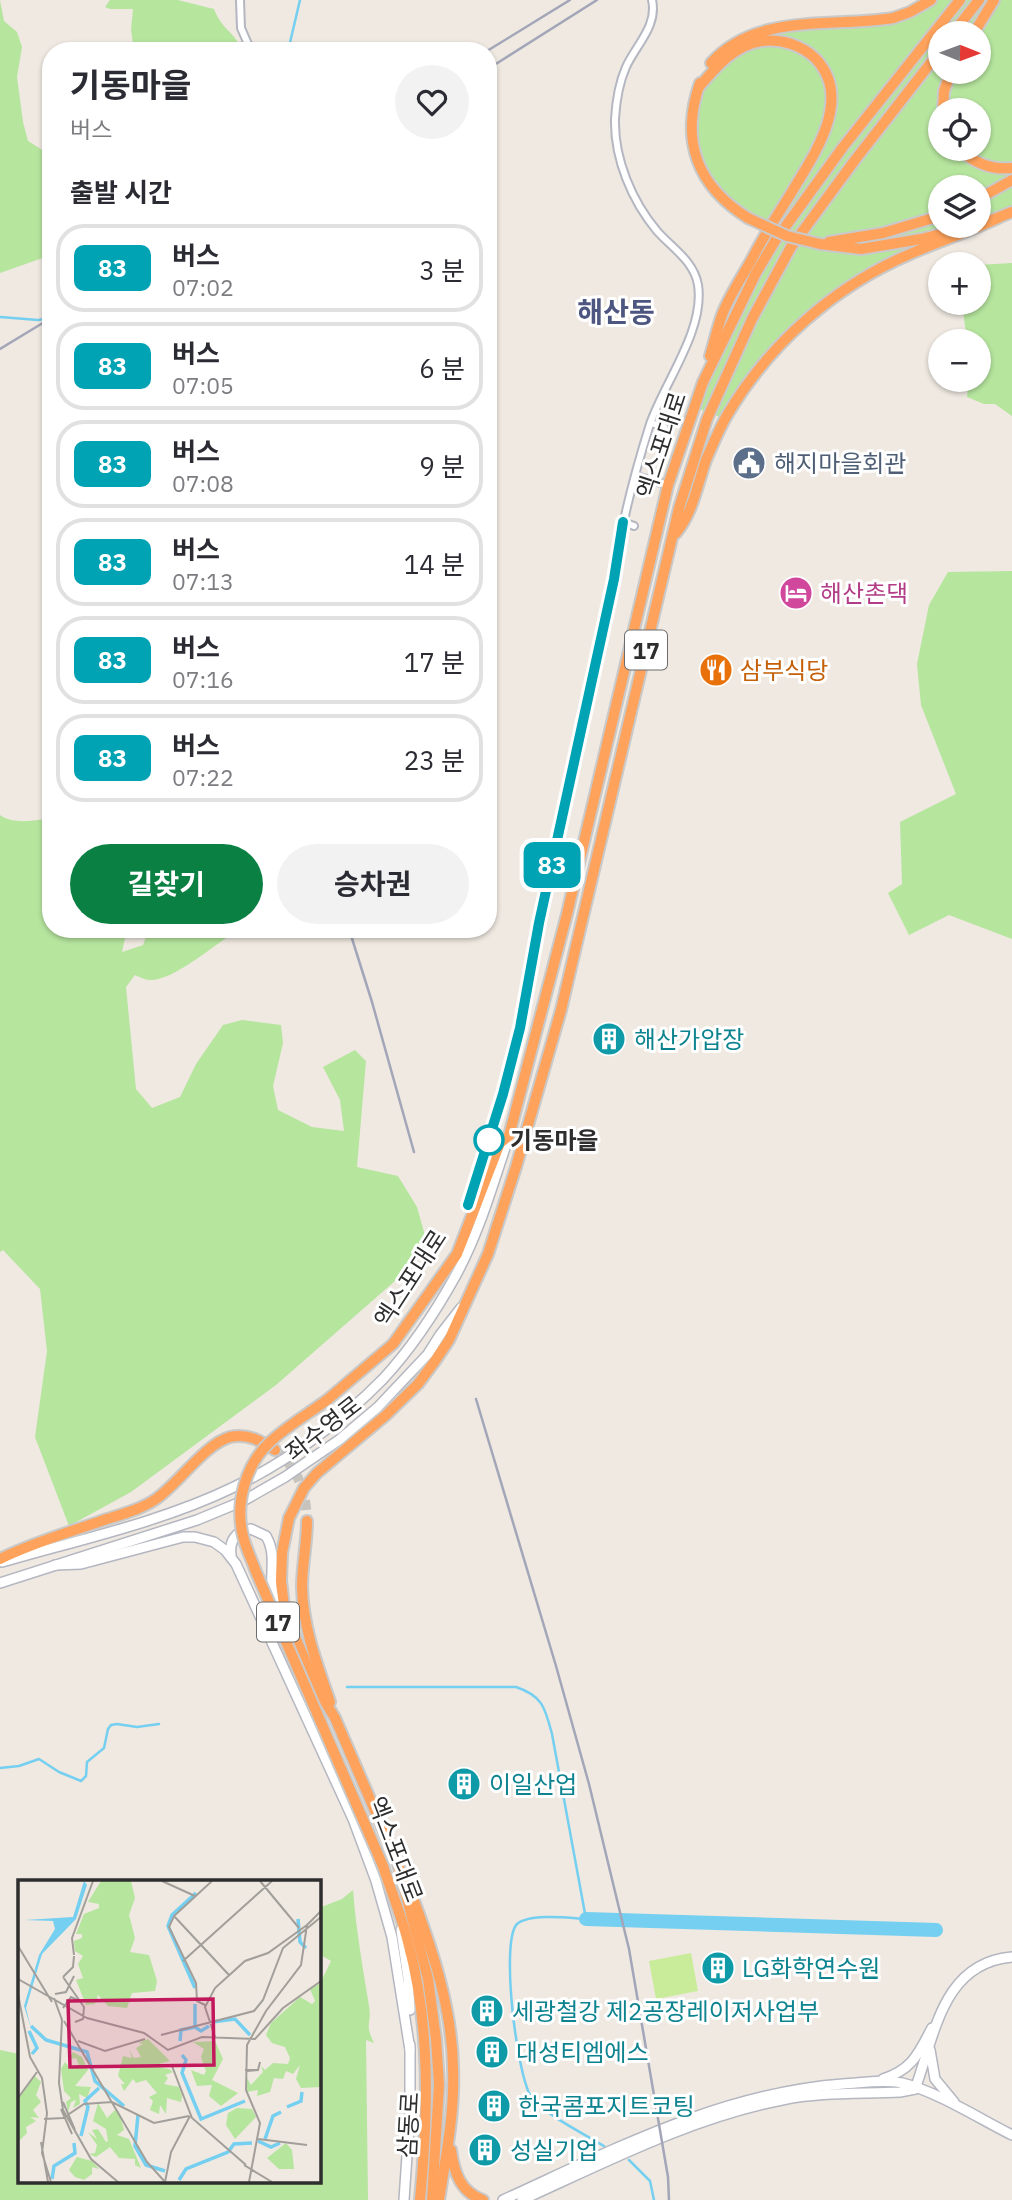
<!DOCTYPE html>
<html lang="ko">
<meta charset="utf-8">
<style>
body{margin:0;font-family:"IBM Plex Sans","Noto Sans KR",sans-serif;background:#f2f2f3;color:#2b2b33;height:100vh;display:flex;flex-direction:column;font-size:26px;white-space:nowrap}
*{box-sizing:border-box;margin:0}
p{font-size:23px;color:#7c7c81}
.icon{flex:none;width:38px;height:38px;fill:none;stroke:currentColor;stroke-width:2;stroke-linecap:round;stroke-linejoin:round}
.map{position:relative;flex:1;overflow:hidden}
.drawer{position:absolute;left:42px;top:42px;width:455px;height:896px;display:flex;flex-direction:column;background:#fff;border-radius:28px;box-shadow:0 2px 5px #0004}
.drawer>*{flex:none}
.badge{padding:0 14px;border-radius:10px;font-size:24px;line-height:46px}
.needle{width:46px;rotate:91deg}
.buttons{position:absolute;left:928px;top:21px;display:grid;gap:14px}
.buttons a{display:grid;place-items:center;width:63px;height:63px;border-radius:50%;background:#fff;box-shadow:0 2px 5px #0004;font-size:35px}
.map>.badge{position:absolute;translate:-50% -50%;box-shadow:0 0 0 4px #fff}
h2{padding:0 28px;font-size:26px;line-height:63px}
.round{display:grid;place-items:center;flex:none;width:74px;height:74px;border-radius:37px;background:#f2f2f3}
.summary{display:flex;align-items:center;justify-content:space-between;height:119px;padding:0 28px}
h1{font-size:33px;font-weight:700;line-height:52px}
.action{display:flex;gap:14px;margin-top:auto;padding:14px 28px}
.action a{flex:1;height:80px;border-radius:42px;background:#0b8043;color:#fff;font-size:28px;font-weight:700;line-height:80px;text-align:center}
.action a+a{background:#f2f2f3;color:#2b2b33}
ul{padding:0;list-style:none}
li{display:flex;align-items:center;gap:21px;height:88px;margin:0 14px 10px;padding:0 14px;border:4px solid #e1e1e2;border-radius:28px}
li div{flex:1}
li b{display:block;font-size:26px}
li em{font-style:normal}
li .badge{min-width:77px;font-weight:700;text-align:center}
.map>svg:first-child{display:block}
</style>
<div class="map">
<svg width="1012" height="2200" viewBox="0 0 1012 2200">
<rect width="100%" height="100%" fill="#efe9e1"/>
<!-- green -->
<g fill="#b6e59e" fill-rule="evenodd">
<path d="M 0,0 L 4,21 L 17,32 L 22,47 L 17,77 L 23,122 L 28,141 L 44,151 L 51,151 L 51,255 L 0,273 Z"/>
<path d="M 110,0 L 178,0 L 214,9 C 222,30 233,30 242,50 L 134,51 L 131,30 L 133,9 L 110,9 L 105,7 Z"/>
<path d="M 931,0 L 1012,0 L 1012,212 L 865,276 L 781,343 L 725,419 L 694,407 L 722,314 L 769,229 L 721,196 L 693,144 L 702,78 L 718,56 L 751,34 L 871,21 ZM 940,33 L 978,33 L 978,72 L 940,72 ZM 940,110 L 978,110 L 978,149 L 940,149 ZM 940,187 L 978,187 L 978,226 L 940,226 Z"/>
<path d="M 1012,263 L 1012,416 L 995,404 L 984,404 L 967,397 L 969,380 L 978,380 L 978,341 L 967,341 L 962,303 L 978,303 L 978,265 Z"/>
<path d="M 1012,571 L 1012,939 L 949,915 L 909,935 L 888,893 L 902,884 L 900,822 L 956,794 L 921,705 L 917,664 L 929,605 L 948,572 Z"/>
<path d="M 51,797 L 51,929 L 127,929 L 122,952 L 143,945 L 149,929 L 234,929 L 232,934 C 212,947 172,981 150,980 C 145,980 140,977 135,975 L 126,987 L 136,1089 L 152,1108 L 180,1097 L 196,1064 L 223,1025 L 242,1020 L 281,1025 L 283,1043 L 273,1086 L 278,1110 L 312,1127 L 344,1131 L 340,1100 L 323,1067 L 355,1050 L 366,1061 L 357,1167 L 398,1176 L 417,1207 L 428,1246 L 395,1281 L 276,1385 L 131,1492 L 69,1526 L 35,1437 L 47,1351 L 40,1289 L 3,1250 L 0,1252 L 0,815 C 12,824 30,821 45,819 Z"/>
<path d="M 353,1890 C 356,1930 363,1968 369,2006 C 372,2024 364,2023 374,2043 L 366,2040 L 368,2200 L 0,2200 L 0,2050 L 19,2054 L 19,2181 L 318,2181 L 319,1986 L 331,1961 L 319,1954 L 319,1908 L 342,1899 Z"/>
</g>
<!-- pitch -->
<path fill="#c9ec9a" d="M 691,1953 L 698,1991 L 656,1999 L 649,1961 Z"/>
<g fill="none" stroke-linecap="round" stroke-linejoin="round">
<!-- stream -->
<g stroke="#75cff0" stroke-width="2.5">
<path d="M 288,51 L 300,0"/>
<path d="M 0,317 L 38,320 L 51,318"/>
<path d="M 347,1687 L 516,1687 C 543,1696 545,1708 552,1734 L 586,1919 C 570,1918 530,1913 517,1924 C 500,1941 517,2079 532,2098 C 546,2115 584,2134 604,2146"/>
<path d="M 0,1768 L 19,1766 L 39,1759 L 59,1772 L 81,1781 L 86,1776 L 87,1762 L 104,1748 L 108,1729 L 111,1725 L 117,1724 L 137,1727 L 159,1724"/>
<path d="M 629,2160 L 650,2181 L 654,2200"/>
</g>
<!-- river -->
<path stroke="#75cff0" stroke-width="14" d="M 586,1919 L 936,1930"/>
<!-- highway-tunnel -->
<path stroke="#c8c4bd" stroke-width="10" stroke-dasharray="10 5" stroke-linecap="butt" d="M 275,1450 C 299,1469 306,1492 307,1521"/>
<defs>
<g id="street">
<path d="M 240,0 L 241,28 L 251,51"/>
<path d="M 651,423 L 664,427"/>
<path d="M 636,476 L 668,485"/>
<path d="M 623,522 L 634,526"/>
<path d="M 468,1205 L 503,1094 L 520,1028 L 539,923 L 614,579 C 620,526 634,475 650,424 C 664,383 705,330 698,285 C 694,261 672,248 657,231 C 632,201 614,159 615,119 C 616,102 619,83 626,67 C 636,45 658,26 652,0"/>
</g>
<g id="secondary">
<path d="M 231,1555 C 229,1540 236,1531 251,1529 L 266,1536 C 282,1563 259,1589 285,1614"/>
<path d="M 2,1562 C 78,1540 162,1522 234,1487 C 288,1461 341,1422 383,1379 C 411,1349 436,1311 456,1275 C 480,1231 493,1183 509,1136"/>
<path d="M 55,1565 L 81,1564 L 183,1537 L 195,1537 L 214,1542 L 225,1550 L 236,1564 L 353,1819 L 376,1881 L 392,1937 L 410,2050"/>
<path d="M 0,1583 L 197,1520 L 243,1501 L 285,1477 L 339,1440 L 378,1407 L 428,1354 L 440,1335 L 461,1308"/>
<path d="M 401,1930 L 408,1978 L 410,2010"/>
<path d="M 930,2050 L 935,2079 L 954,2102"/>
<path d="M 883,2079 C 913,2069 918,2054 932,2028"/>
<path d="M 915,2089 C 935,2035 942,1963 1012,1957"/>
<path d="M 404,2200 L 410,2112 L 410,2045"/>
<path d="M 503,2200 C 613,2150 721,2093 843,2084 C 862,2083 883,2079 902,2083 C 936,2091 980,2119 1012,2135"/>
<path d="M 522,2200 C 606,2162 691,2118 782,2100 C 820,2092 861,2094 900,2092 L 915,2089"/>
</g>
<g id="highway">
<path d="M 953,33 L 979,0"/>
<path d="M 974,33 L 994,0"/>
<path d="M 711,63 C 757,12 832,28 893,18 L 910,12 L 931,0"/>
<path d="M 700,83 C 680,140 697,186 748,218"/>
<path d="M 699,87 C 716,67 734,45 762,41 C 782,39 802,45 816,59 C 853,99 815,153 793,190 C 779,213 764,235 752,259 C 742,277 729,296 722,315 C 717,329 714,343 710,356"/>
<path d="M 943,110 L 944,91 L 951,72"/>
<path d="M 959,149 C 974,163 992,170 1012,168"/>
<path d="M 978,199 L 1012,180"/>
<path d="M 992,220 L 1012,212"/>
<path d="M 829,242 L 883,233 L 940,216"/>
<path d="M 820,244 L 861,249 L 921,239 L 956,230"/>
<path d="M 676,533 C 693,512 697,486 706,460 C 712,446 719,430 726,417 C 768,345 833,287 910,254 C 939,241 969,232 998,218"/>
<path d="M 327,1400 L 393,1344 L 457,1254 L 500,1143 L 509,1136 L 567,914 L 668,485 L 703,382 L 756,273 L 775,241 L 843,147 L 960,0"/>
<path d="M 307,1521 C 307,1543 302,1565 302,1587 C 303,1628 317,1664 330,1702"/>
<path d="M 0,1559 C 32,1543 67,1533 101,1521 C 119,1515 140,1510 156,1499 C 179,1483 205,1444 230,1437 C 248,1433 261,1441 275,1450"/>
<path d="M 383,1866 C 391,1891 402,1917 408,1942 C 431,2027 428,2114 420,2200"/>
<path d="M 414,1901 C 434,1954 452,2011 453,2067 C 455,2111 446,2156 439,2200"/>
<path d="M 451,2150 C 454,2172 460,2192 483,2200"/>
<path d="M 432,2200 L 439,2085 L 436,2039 L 428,1979 L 398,1864 L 335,1718 L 318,1690 L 285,1614 L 281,1581 L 282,1553 L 289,1518 L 304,1488 L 317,1473 L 385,1416 L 418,1384 L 435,1361 L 449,1340 L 488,1254 L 516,1167 L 561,1010 L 679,508 L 707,419 L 752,319 L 791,247 L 855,160 L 940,51"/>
</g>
</defs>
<!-- street casing -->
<use href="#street" stroke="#b4b7c1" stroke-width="10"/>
<!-- secondary casing -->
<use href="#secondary" stroke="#b4b7c1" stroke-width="12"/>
<!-- highway casing -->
<use href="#highway" stroke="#c9c9c9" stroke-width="14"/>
<!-- street -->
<use href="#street" stroke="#fff" stroke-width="6"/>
<!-- secondary -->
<use href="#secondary" stroke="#fff" stroke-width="9"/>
<!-- highway -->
<use href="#highway" stroke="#ffa35c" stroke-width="10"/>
<!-- rail -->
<g stroke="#a3a6b8" stroke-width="2.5">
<path d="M 487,51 L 570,0"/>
<path d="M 488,69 L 597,0"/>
<path d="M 0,349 L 51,318"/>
<path d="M 349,929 L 372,1002 L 414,1152"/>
<path d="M 476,1399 L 556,1666 L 589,1784 L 618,1904 L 629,1949 L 668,2177 L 669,2200"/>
</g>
<defs>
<g id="highway-bridge">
<path d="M 748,218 L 787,236 L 820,244"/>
<path d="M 327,1400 C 308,1414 287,1426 270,1442 C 245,1465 235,1504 243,1536 C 246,1549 252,1560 256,1572 L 383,1866"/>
</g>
</defs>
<!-- highway-bridge casing -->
<use href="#highway-bridge" stroke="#c9c9c9" stroke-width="14" stroke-linecap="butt"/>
<!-- highway-bridge -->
<use href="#highway-bridge" stroke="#ffa35c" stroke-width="10"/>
</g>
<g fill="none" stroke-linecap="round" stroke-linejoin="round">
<defs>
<path id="line" d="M 468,1205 L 503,1094 L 520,1028 L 539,923 L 614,579 L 623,522"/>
</defs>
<!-- line casing -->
<use href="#line" stroke="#fff" stroke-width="16"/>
<!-- line -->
<use href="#line" stroke="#00a3b4" stroke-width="10"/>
</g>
<!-- icons -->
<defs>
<symbol id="civic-disc" viewBox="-11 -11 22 22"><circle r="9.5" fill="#5c6f8a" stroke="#fff"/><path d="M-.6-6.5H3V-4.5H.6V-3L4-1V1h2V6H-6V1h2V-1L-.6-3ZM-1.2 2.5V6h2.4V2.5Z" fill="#fff"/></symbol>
<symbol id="hotel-disc" viewBox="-11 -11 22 22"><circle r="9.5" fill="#d1479c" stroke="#fff"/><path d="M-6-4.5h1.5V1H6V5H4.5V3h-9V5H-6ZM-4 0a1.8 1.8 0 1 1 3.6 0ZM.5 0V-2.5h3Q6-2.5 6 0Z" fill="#fff"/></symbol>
<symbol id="restaurant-disc" viewBox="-11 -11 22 22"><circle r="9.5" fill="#e8710a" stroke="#fff"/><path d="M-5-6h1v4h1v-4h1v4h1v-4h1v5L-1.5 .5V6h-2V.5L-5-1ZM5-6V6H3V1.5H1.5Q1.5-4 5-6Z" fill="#fff"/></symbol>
<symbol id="building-disc" viewBox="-11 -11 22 22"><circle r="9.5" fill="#0f9aa8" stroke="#fff"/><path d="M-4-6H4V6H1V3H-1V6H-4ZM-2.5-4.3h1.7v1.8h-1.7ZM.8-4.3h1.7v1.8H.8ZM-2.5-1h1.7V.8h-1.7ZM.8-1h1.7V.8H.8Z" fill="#fff"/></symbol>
</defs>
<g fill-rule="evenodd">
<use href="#civic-disc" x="730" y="444" width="38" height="38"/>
<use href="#hotel-disc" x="777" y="574" width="38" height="38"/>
<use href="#restaurant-disc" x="697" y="651" width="38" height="38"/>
<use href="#building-disc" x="590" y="1020" width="38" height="38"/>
<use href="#building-disc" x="445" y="1765" width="38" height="38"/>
<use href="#building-disc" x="699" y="1949" width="38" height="38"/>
<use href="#building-disc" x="468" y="1992" width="38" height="38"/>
<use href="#building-disc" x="473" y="2033" width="38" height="38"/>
<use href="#building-disc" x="475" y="2087" width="38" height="38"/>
<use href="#building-disc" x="466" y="2131" width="38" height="38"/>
</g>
<!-- markers -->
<circle fill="#fff" stroke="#00a3b4" stroke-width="3.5" cx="489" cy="1140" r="14"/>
<g text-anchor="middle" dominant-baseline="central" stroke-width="6" stroke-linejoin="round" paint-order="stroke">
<!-- shield labels -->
<g fill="#fff" stroke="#6d6d6d" stroke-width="2">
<rect x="625" y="630.5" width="42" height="39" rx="5"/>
<rect x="257" y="1602.5" width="42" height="39" rx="5"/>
</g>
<g font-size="23" font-weight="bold" fill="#2e2e2e">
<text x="646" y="650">17</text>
<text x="278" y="1622">17</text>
</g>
<!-- street labels -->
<g font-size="24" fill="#2e2e2e" stroke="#fff">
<text transform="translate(661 445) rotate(-72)">엑스포대로</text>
<text transform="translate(410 1278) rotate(-57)">엑스포대로</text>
<text transform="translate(323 1428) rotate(-38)">좌수영로</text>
<text transform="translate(396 1849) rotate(69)">엑스포대로</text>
<text transform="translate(408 2125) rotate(-87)">삼동로</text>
</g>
<!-- service labels -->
<g font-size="24" fill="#4e5e75" stroke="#fff" text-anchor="start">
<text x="774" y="463">해지마을회관</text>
</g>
<!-- hotel labels -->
<g font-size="24" fill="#b23c85" stroke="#fff" text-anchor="start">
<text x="820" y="593">해산촌댁</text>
</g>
<!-- food labels -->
<g font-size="24" fill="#c56008" stroke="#fff" text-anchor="start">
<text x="740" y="670">삼부식당</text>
</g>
<!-- culture labels -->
<g font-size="24" fill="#0d838f" stroke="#fff" text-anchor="start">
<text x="634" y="1039">해산가압장</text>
<text x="489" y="1784">이일산업</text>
<text x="742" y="1968">LG화학연수원</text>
<text x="512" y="2011">세광철강 제2공장레이저사업부</text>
<text x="516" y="2052">대성티엠에스</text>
<text x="518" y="2106">한국콤포지트코팅</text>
<text x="510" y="2150">성실기업</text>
</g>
<!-- stop labels -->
<g font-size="24" font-weight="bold" fill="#2e2e2e" stroke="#fff" text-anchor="start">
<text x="510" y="1140">기동마을</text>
</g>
<!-- quarter labels -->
<g font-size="28" font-weight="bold" fill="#4d5680" stroke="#fff">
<text x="616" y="311">해산동</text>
</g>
</g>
<!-- overview -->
<g transform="translate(18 1880)">
<rect width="303" height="303" fill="#efe9e1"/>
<path d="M 83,1 L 113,1 L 117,18 L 111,35 L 117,58 L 112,72 L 131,75 L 139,101 L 137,111 L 114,113 L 109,128 L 90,126 L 80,115 L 77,124 L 68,125 L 58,100 L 65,98 L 60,84 L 65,76 L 57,71 L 56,61 L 64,58 L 64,54 L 58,54 L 66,34 L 81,28 L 81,24 L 70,22 ZM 303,103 L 303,207 L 283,208 L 278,199 L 282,185 L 275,194 L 268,191 L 265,199 L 256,198 L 252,212 L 239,216 L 240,210 L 229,212 L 229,198 L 233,205 L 245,192 L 243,186 L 247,190 L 255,183 L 270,184 L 272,178 L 267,167 L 254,163 L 248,155 L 253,143 L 282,117 L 294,124 L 297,121 L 292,109 ZM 130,159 L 152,181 L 134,186 L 151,189 L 155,192 L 147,195 L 150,198 L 146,204 L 161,207 L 164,216 L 163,222 L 149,218 L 148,234 L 142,225 L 141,234 L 132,230 L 135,221 L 131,217 L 139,213 L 128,200 L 118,203 L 115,199 L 106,211 L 103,204 L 107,204 L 100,196 L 105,176 L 114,178 L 111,170 L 116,178 L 123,177 L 118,168 L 125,164 L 120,163 ZM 197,161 L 205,179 L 194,200 L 220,213 L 203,226 L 191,216 L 194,205 L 179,206 L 173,190 L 186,195 L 188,191 L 183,177 L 186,169 L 175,162 ZM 55,172 L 64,177 L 70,190 L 57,206 L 73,207 L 69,218 L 61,214 L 62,224 L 55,228 L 58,220 L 53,222 L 50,232 L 48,222 L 53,218 L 46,211 L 43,189 L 47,182 L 51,187 L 61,185 L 58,178 L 51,179 ZM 16,195 L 23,202 L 18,215 L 23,222 L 15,230 L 21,238 L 12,237 L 18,241 L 8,247 L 9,253 L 0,262 L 0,218 ZM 80,223 L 89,238 L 98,229 L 101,232 L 106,250 L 99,255 L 111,259 L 123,288 L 117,285 L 117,279 L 101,278 L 92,267 L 78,277 L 71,274 L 77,273 L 79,265 L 70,252 L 79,259 L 74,250 L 80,249 L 88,262 L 90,261 L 88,249 L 75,241 ZM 219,228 L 234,229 L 238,237 L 217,259 L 208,245 L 210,233 ZM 268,263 L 274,270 L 276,289 L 261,289 L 249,278 ZM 59,277 L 74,281 L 81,289 L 74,287 L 74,294 L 66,300 L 57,297 L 51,290 Z" fill="#b6e59e"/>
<path d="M 66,1 L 69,5 L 58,39 L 24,74 L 8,128 L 13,148 L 6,126 L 21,75 L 37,49 L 35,41 L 7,40 L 55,37 Z" fill="#75cff0"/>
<path fill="none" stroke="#75cff0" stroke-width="3.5" d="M 280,39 L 282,62 L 288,68M 177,108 L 150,46 L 154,35 L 178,13M 194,142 L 217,139 L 232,155M 13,146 L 28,160 L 69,172 L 77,201 L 106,226M 177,147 L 177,124M 11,151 L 19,168 L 14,174M 162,161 L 163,150 L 177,147 L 183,151 L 191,146M 164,175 L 168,180 L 164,193 L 183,239 L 227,221M 269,227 L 283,221 L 284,212M 120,235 L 117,266 L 128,285 L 147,291M 63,256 L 70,227 L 67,221 L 81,208M 247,259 L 255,236 L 263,232M 240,261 L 253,267 L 262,263M 34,299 L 36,286 L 57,273 L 56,263M 161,300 L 168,289 L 210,272 L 216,264 L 234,263"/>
<path fill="none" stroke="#a29e99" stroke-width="2" d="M 144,1 L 177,16M 242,1 L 281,48M 156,36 L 211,95M 0,66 L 34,122M 56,75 L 54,58 L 75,1M 165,81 L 254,1M 45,97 L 66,127 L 65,139 L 57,142M 45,97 L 55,87 L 56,76M 0,99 L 69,138 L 126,153 L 150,170 L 184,157 L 237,159 L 265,128 L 303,101M 0,114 L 12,177 L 24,198 L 29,233 L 24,273 L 33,302M 37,114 L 48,112 L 56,96M 36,118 L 44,140M 187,125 L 179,121 L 178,103 L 151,47 L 156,36 L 194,1M 45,128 L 53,117 L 62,121M 44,139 L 41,203 L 45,230 L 73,279 L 100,302M 46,141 L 129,282 L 147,302M 143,155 L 236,131 L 245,120 L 265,68 L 303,37M 197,157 L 187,127 L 197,108 L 227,81 L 250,73 L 289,45M 60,161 L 87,171 L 127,159M 154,186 L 174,238 L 228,285M 227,190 L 240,190 L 242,182 L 240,190 L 229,191M 0,218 L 19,192M 45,222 L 57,250M 43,229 L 54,254M 26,239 L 45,238 L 66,224 L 94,222 L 136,243 L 171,236M 240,259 L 289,265M 23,262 L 30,302M 226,285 L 254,302M 147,302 L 153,272 L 172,236M 231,302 L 242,243 L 228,210 L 229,165 L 248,131 L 283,85 L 289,45 L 303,31"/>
<path fill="#c2185b" fill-opacity="0.15" stroke="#c2185b" stroke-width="3.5" d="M 195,119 L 196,185 L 52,187 L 50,121 Z"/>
<rect width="303" height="303" fill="none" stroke="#2e2e2e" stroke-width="3.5"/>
</g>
</svg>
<div class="buttons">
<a><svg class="needle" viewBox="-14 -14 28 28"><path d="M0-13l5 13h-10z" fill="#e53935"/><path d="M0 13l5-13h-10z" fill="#7c7c81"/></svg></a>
<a><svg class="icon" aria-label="locate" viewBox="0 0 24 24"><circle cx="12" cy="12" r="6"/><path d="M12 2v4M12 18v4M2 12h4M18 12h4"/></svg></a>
<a><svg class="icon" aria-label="layers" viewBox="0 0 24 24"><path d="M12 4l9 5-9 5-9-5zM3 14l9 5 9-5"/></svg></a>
<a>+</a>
<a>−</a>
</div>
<b class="badge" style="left:552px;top:865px;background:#00a3b4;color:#fff">83</b>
<section class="drawer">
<div class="summary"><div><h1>기동마을</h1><p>버스</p></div><a class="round"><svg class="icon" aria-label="heart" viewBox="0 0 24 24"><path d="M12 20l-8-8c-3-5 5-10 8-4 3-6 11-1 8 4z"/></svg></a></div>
<h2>출발 시간</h2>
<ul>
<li><span class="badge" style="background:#00a3b4;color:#fff">83</span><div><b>버스</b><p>07:02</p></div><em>3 분</em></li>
<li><span class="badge" style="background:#00a3b4;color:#fff">83</span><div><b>버스</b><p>07:05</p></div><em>6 분</em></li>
<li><span class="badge" style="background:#00a3b4;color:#fff">83</span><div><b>버스</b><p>07:08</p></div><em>9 분</em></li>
<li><span class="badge" style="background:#00a3b4;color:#fff">83</span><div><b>버스</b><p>07:13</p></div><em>14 분</em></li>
<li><span class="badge" style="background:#00a3b4;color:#fff">83</span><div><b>버스</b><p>07:16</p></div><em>17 분</em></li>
<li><span class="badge" style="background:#00a3b4;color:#fff">83</span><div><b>버스</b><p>07:22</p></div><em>23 분</em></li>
</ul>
<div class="action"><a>길찾기</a><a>승차권</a></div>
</section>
</div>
